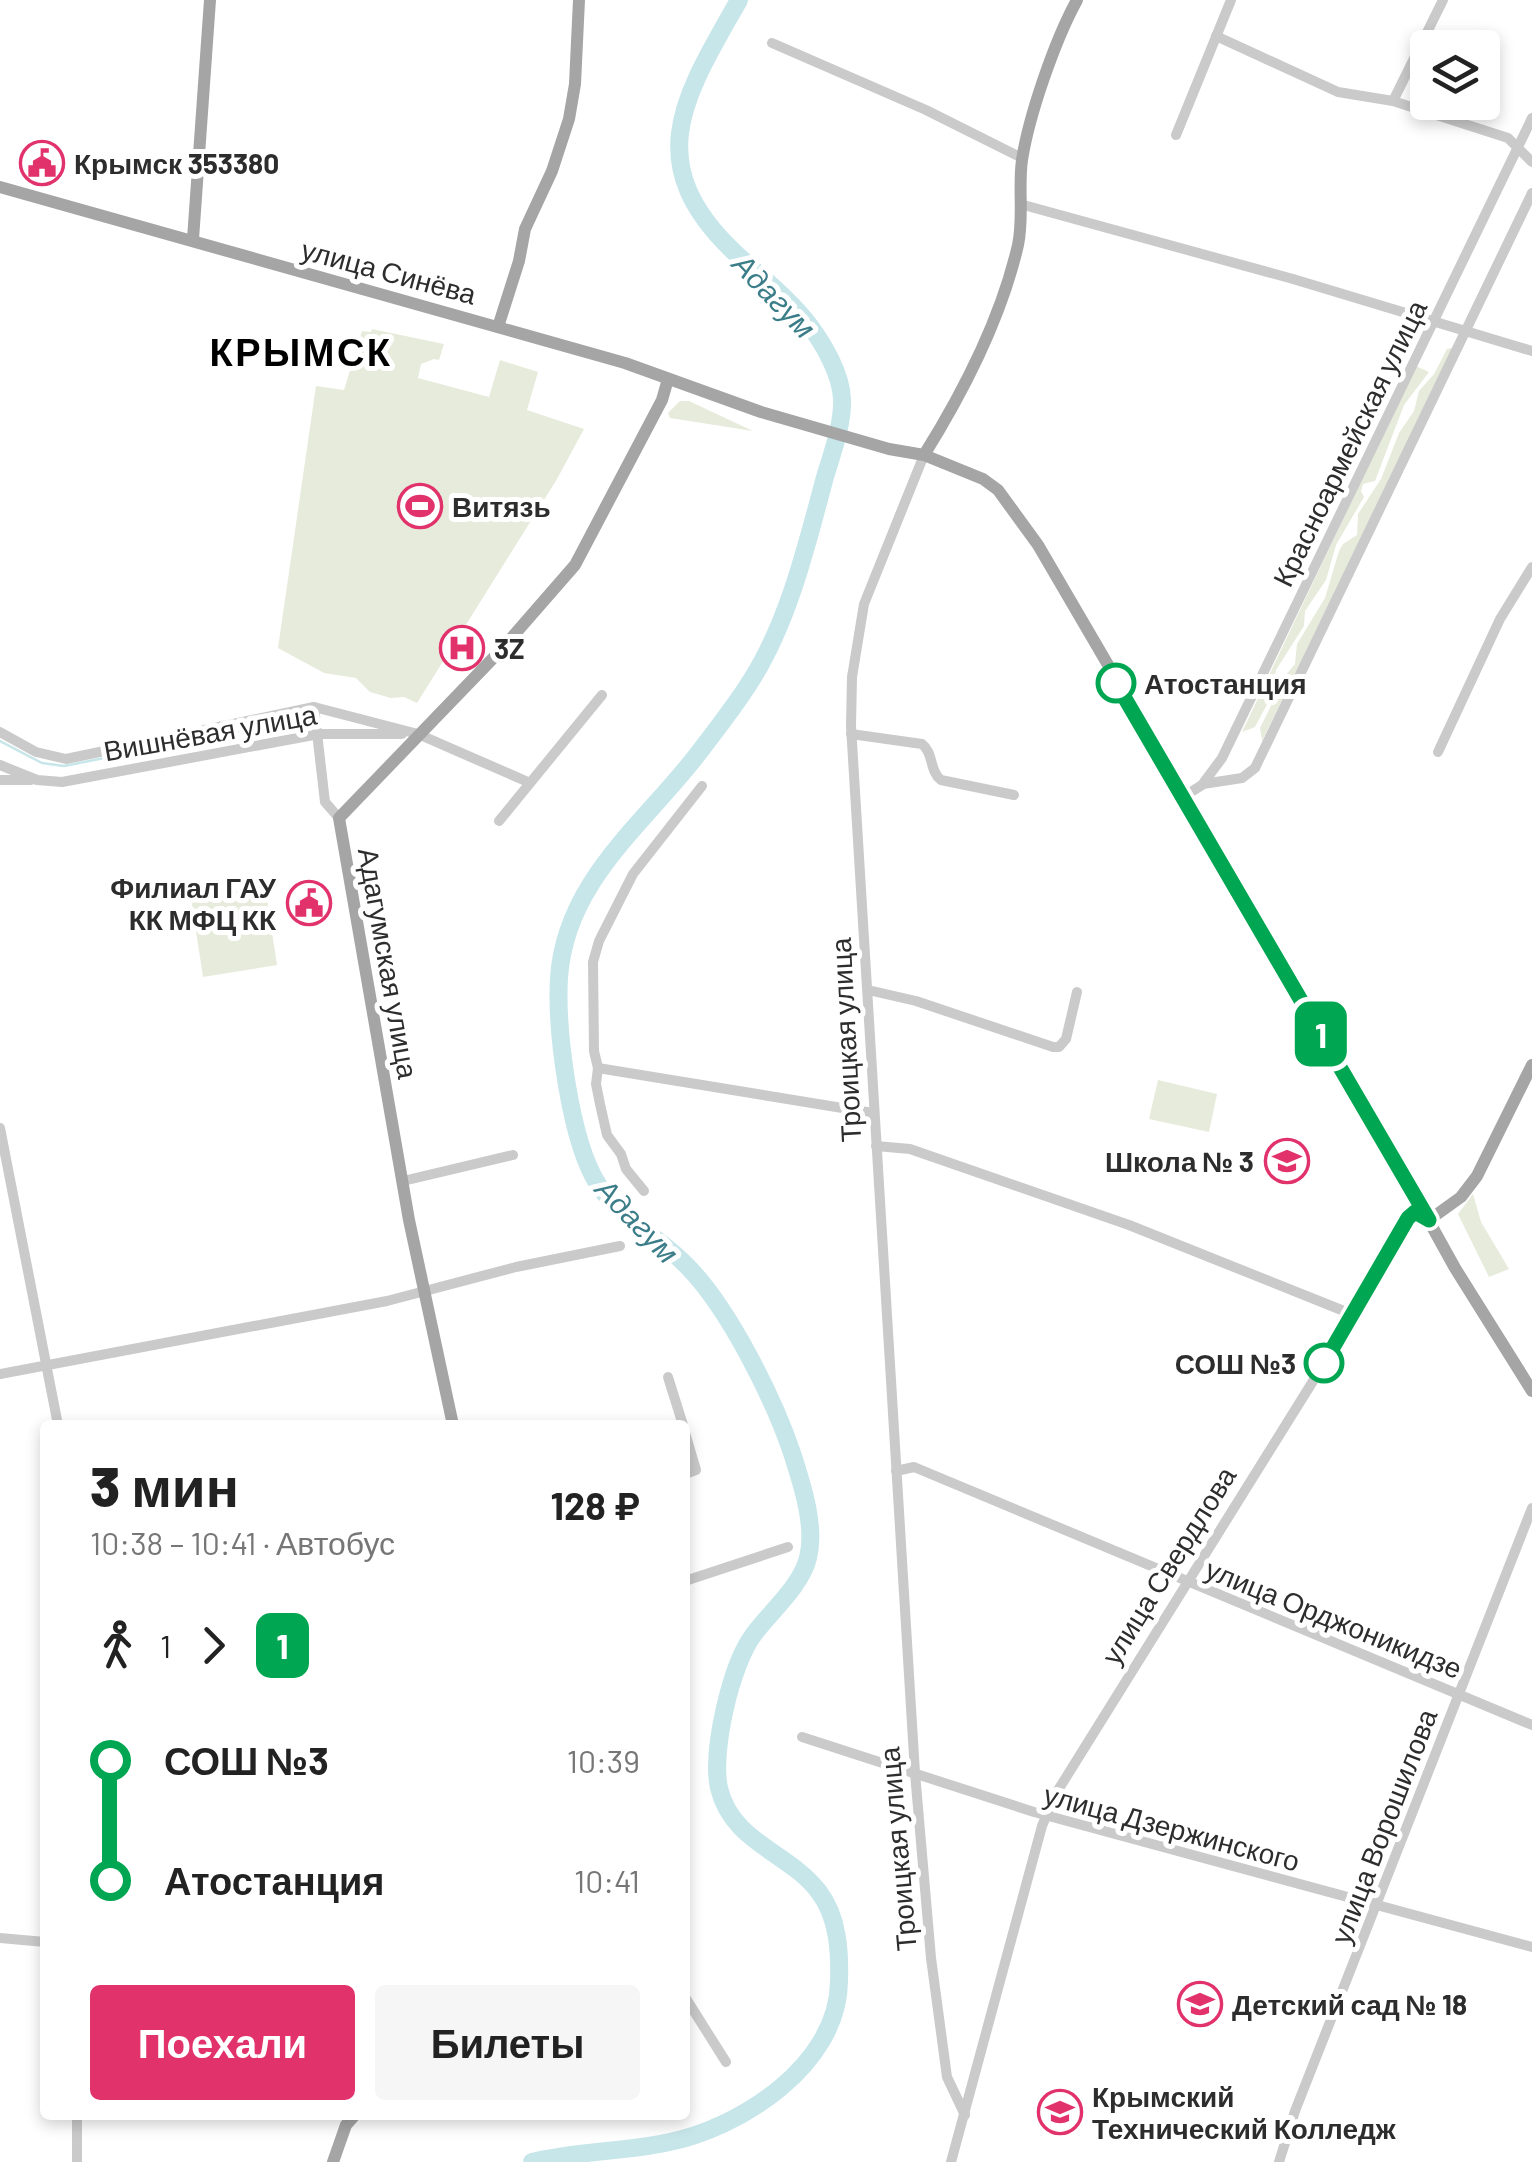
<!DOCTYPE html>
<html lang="ru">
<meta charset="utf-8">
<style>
body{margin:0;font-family:Barlow,sans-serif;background:#f6f6f6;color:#222;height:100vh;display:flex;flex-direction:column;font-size:38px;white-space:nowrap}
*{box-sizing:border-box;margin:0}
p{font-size:32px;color:#767676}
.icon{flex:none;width:55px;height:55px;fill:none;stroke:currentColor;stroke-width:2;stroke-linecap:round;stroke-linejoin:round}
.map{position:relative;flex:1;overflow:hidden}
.drawer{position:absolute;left:40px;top:1420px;width:650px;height:700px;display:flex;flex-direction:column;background:#fff;border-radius:10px;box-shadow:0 5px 15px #0003}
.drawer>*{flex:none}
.badge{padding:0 20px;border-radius:15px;font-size:35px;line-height:65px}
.fabs{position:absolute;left:1410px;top:30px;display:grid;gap:20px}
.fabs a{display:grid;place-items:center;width:90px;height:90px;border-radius:10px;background:#fff;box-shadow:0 5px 15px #0003;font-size:50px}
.map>.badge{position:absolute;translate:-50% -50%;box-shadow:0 0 0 5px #fff}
.legs{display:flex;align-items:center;gap:15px;height:110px;padding:0 50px;font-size:32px}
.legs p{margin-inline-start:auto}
.head{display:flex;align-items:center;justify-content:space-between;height:170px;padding:0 50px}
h1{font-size:55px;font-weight:800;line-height:75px}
.button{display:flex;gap:20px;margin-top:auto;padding:20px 50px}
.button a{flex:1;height:115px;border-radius:10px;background:#e1326c;color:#fff;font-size:40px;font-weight:800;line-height:115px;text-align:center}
.button a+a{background:#f6f6f6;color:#222}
ul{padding:0 50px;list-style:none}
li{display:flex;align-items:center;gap:35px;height:120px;font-size:38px}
li i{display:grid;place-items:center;width:15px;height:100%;margin:0 12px;background:currentColor}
li i::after{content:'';width:25px;height:25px;margin:-12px;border:8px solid;border-radius:50%;background:#fff}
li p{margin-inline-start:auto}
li:first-child i{background:linear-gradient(#0000 50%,currentColor 0)}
li:last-child i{background:linear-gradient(currentColor 50%,#0000 0)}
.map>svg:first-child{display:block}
</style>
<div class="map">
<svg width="1532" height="2162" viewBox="0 0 1532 2162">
<rect width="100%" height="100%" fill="#fff"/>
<!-- green -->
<g fill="#e7ebdb">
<path d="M 372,329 L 444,344 L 439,360 L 434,359 L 421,364 L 418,378 L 489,397 L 500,360 L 538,372 L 527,410 L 584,429 L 557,479 L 417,703 L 404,697 L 391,698 L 370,692 L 356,678 L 324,673 L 278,648 L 316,386 L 344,390 L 362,331 L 371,332 Z"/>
<path d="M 1452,348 L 1452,352 L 1262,741 L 1260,728 L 1277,694 L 1278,684 L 1295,664 L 1297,644 L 1325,598 L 1339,551 L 1343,544 L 1357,535 L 1358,514 L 1381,479 L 1399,433 L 1414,411 L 1419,391 L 1434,374 L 1447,349 Z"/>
<path d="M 1416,366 L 1429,372 L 1404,405 L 1375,481 L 1363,484 L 1361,491 L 1364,497 L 1336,545 L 1326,580 L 1305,611 L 1304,626 L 1276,670 L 1272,695 L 1255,727 L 1242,732 Z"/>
<path d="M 680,401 L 689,401 L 753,431 L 670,418 L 668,413 Z"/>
<path d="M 265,887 L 277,965 L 203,977 L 191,898 Z"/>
<path d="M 1158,1080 L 1217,1094 L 1209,1132 L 1149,1119 Z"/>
<path d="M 1473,1194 L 1481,1222 L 1509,1269 L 1489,1277 L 1458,1214 Z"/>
</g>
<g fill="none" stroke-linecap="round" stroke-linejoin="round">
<!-- stream -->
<path stroke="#c7e6ea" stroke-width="2.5" d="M 0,741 L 42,763 L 64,766 L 301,719"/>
<!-- river -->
<path stroke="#c7e6ea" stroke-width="18" d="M 532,2162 C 576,2151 621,2152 665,2143 C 740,2129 838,2065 839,1982 C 840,1951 838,1917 819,1892 C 789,1852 732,1843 719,1788 C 711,1751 731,1664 754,1634 C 771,1611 801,1586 808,1558 C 816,1526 802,1484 792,1453 C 773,1397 729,1309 688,1267 C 660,1237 622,1220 599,1186 C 570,1143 556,1030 559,978 C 565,882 643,825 697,755 C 716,730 736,705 752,679 C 789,620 807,544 825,477 C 832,454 843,424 842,399 C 841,374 824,345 810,326 C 788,297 759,276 733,251 C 639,161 686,94 739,0"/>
<!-- minor -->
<g stroke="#cacaca" stroke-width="10">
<path d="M 1443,0 L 1393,101 L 1508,138 L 1532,162"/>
<path d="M 1216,36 L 1338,92 L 1393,101"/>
<path d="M 772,43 L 926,110 L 1022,158"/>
<path d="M 1176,135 L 1231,0"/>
<path d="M 1020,204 L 1293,279 L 1532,351"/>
<path d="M 924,455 L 864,604 L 852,677 L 851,726 L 915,1773 L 931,1958 L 947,2077 L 965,2115"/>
<path d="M 314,707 L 325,802 L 339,818"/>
<path d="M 0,732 L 36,752 L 66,759 L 314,707 L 418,734 L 528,782"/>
<path d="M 851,734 L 922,744 C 934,753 929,771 941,780 L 1014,795"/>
<path d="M 1438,752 L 1500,619 L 1532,567"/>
<path d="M 0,765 L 37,780 L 62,782 L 319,734 L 402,734"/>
<path d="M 0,780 L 31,780"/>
<path d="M 1203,784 L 1242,778 L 1255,768 L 1532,193"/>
<path d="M 1183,797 L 1202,785 L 1222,758 L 1532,118"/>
<path d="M 499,821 L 602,695"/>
<path d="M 868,990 L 916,1001 L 1053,1047 L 1059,1047 L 1066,1039 L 1077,992"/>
<path d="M 598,1068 L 873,1113"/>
<path d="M 0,1128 L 58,1425"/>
<path d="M 876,1146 L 910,1149 L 1129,1225 L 1354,1315"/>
<path d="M 403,1181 L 513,1155"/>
<path d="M 644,1191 L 626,1169 L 621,1154 L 607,1135 L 600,1104 L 596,1084 L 598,1068 L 594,1051 L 593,962 L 599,941 L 633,874 L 702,786"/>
<path d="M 0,1374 L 387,1301 L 516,1267 L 620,1246"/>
<path d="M 668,1377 L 683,1425"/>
<path d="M 685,1433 L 696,1470 L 685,1474"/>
<path d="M 896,1471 L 914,1467 L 1532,1725"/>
<path d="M 685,1581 L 788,1547"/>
<path d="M 802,1737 L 1034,1812 L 1532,1947"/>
<path d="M 0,1938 L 45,1942"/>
<path d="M 685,1997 L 726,2062"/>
<path d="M 77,2162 L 77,2115"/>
<path d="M 951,2162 L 1042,1826 L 1055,1795 L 1348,1325 L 1402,1227 L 1415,1212 L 1429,1220"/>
<path d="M 1279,2162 L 1295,2111 L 1532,1508"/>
</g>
<!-- major -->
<g stroke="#a5a5a5" stroke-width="12">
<path d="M 0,187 L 625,363 L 761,412 L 889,449 L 924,455 L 983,479 L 998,490 L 1038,545 L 1354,1086 L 1455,1268 L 1532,1391"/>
<path d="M 193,239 L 210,0"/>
<path d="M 498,327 L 519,261 L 525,229 L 552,171 L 569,119 L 575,84 L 579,0"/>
<path d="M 924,455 C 964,391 1001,319 1018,245 C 1024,217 1018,188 1022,160 C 1029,115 1055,40 1077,0"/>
<path d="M 1429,1220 L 1461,1197 L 1477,1176 L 1532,1065"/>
<path d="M 453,1425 L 409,1220 L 339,818 L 501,650 L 575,565 L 662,400 L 668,379"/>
<path d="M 333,2162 L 346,2125 L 355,2115"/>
</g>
</g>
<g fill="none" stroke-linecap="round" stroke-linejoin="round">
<defs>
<path id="line-1" d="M 1116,683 L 1429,1220 L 1415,1212 L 1408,1218 L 1324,1363"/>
</defs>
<!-- line-1 casing -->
<use href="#line-1" stroke="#fff" stroke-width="22"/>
<!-- line-1 -->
<use href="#line-1" stroke="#00a651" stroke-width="15"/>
</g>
<!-- icons -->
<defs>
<symbol id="civic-ring" viewBox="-11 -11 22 22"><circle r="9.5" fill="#fff" stroke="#e1326c" stroke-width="1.5"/><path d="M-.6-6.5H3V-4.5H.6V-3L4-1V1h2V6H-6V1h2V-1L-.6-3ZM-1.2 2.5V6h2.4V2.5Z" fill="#e1326c"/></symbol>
<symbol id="stadium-ring" viewBox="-11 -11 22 22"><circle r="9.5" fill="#fff" stroke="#e1326c" stroke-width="1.5"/><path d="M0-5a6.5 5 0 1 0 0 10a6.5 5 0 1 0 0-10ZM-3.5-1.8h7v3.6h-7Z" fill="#e1326c"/></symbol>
<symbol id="hospital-ring" viewBox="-11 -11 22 22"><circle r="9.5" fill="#fff" stroke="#e1326c" stroke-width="1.5"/><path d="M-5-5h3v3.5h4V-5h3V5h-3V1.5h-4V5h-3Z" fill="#e1326c"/></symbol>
<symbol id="school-ring" viewBox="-11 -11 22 22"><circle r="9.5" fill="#fff" stroke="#e1326c" stroke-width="1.5"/><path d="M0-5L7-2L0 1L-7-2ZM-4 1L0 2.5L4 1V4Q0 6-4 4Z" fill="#e1326c"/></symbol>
<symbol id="university-ring" viewBox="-11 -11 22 22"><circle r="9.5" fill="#fff" stroke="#e1326c" stroke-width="1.5"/><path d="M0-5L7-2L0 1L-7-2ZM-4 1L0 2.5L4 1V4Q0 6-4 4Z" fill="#e1326c"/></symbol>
</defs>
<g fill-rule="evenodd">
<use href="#civic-ring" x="17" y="138" width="50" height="50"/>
<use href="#stadium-ring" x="395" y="481" width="50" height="50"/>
<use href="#hospital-ring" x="437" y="623" width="50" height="50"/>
<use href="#civic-ring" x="284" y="878" width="50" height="50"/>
<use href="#school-ring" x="1262" y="1136" width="50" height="50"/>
<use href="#school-ring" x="1175" y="1979" width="50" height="50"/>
<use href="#university-ring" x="1035" y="2087" width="50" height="50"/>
</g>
<!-- markers -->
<g fill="#fff" stroke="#00a651" stroke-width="5">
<circle cx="1116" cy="683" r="18"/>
<circle cx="1324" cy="1363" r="18"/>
</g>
<g text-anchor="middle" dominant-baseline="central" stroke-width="10" stroke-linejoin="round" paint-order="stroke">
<!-- poi labels -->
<g font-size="28" font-weight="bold" fill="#2d2d2d" stroke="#fff" text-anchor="start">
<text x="74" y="163">Крымск 353380</text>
<text x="452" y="506">Витязь</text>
<text x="494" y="648">3Z</text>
<text x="276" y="887" text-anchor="end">Филиал ГАУ<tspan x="276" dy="32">КК МФЦ КК</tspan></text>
<text x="1254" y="1161" text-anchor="end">Школа № 3</text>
<text x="1232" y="2004">Детский сад № 18</text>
<text x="1092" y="2096">Крымский<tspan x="1092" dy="32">Технический Колледж</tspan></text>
</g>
<!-- street labels -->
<g font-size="28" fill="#2d2d2d" stroke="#fff">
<text transform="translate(389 271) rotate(15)">улица Синёва</text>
<text transform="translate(1349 443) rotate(-64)">Красноармейская улица</text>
<text transform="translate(210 732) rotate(-10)">Вишнёвая улица</text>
<text transform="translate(389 963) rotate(80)">Адагумская улица</text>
<text transform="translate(845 1040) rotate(-93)">Троицкая улица</text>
<text transform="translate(1168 1565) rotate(-58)">улица Свердлова</text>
<text transform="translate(1334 1618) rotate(22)">улица Орджоникидзе</text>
<text transform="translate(1383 1826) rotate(-69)">улица Ворошилова</text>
<text transform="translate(1172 1827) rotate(15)">улица Дзержинского</text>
<text transform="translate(897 1849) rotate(-95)">Троицкая улица</text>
</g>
<!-- stop labels -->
<g font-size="28" font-weight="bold" fill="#2d2d2d" stroke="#fff" text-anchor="start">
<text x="1144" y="683">Атостанция</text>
<text x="1296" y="1363" text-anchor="end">СОШ №3</text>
</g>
<!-- water labels -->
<g font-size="30" font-style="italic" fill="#3b7d88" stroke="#fff">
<text transform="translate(775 295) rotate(46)">Адагум</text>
<text transform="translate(638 1220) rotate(46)">Адагум</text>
</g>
<!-- district labels -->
<g font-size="38" font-weight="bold" letter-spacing="2.5" fill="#000" stroke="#fff">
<text x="301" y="351">КРЫМСК</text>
</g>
</g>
</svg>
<div class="fabs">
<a><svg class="icon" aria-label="layers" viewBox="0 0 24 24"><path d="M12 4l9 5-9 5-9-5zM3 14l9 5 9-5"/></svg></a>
</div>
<b class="badge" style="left:1321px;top:1034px;background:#00a651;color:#fff">1</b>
<section class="drawer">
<div class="head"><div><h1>3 мин</h1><p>10:38 – 10:41 · Автобус</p></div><b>128 ₽</b></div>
<div class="legs"><svg class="icon" aria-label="walk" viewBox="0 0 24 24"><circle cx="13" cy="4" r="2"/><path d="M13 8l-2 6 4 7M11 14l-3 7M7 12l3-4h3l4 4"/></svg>1<svg class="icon" aria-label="forward" viewBox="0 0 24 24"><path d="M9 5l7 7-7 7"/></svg><b class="badge" style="background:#00a651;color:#fff">1</b></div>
<ul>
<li><i style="color:#00a651"></i><b>СОШ №3</b><p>10:39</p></li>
<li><i style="color:#00a651"></i><b>Атостанция</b><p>10:41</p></li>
</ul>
<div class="button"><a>Поехали</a><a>Билеты</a></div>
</section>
</div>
